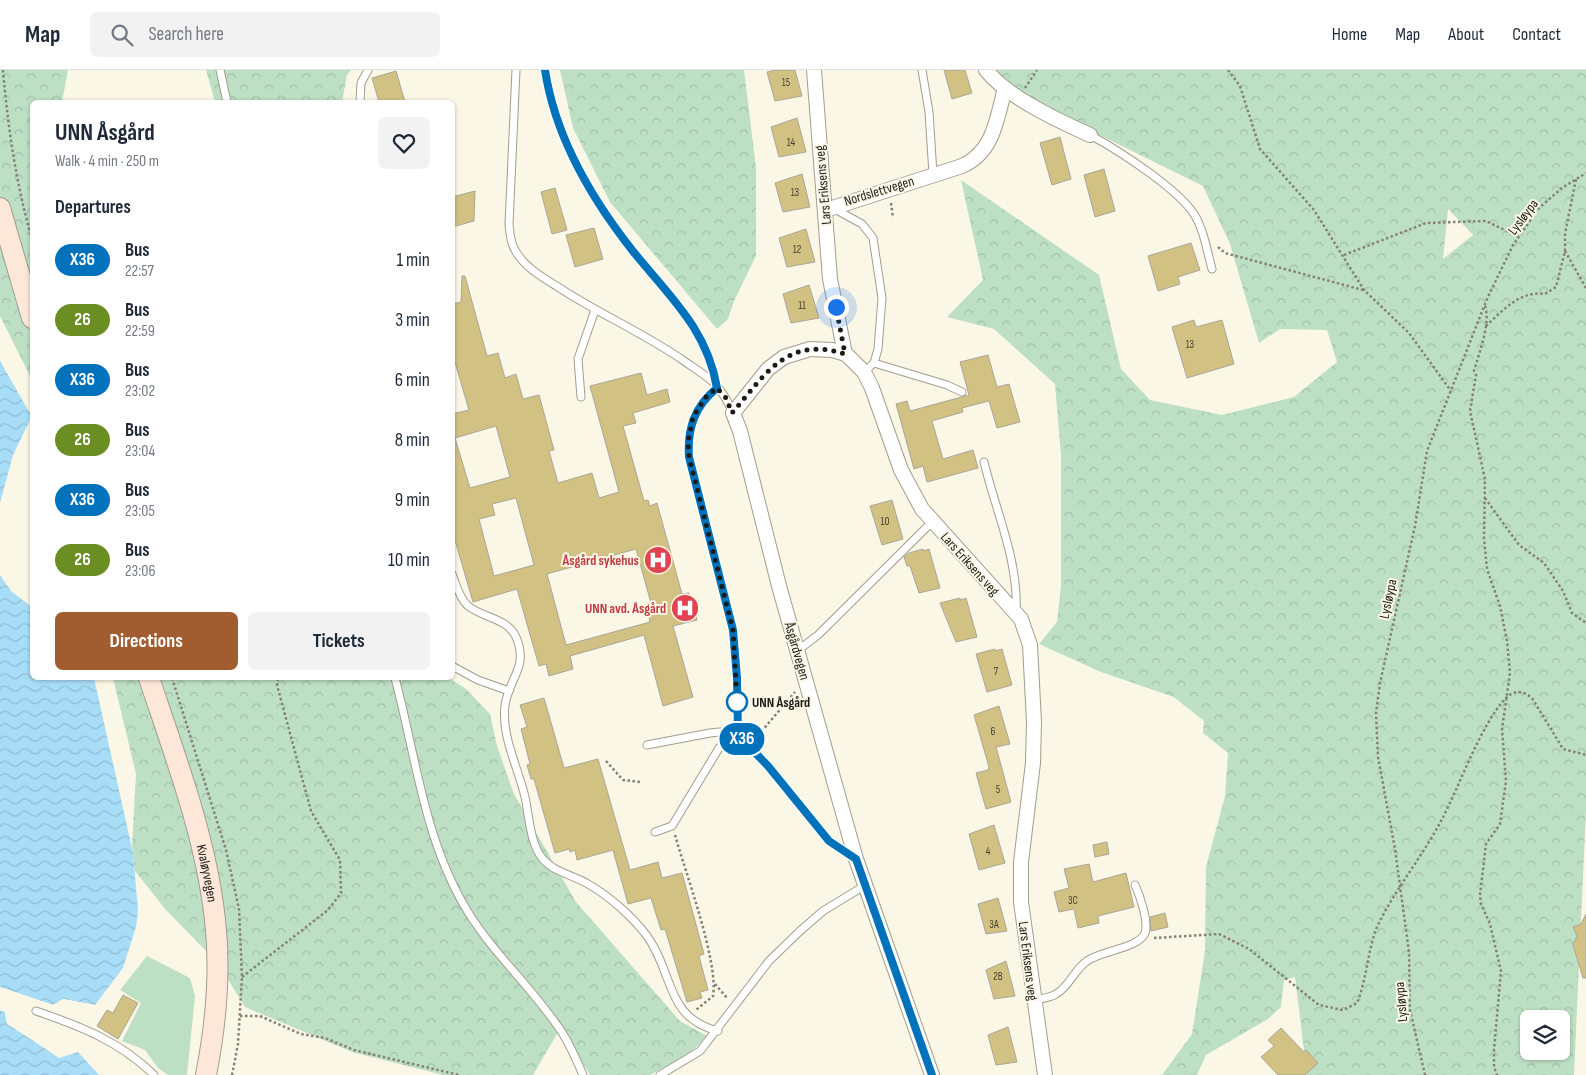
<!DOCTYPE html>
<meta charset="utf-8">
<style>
body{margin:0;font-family:"Sofia Sans Condensed",sans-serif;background:#f2f2f3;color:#1f2937;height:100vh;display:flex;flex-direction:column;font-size:19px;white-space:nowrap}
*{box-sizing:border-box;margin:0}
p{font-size:16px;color:#747a83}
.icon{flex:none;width:28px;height:28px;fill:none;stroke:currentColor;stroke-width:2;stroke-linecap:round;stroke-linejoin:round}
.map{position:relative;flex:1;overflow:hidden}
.side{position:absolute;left:30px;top:30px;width:425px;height:580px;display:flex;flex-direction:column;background:#fff;border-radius:8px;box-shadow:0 1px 4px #0004}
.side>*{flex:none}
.badge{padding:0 10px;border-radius:16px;font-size:18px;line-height:32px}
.controls{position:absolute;left:1520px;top:940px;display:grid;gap:10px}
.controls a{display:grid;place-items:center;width:50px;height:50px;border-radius:8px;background:#fff;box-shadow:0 1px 4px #0004;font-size:25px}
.you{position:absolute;width:25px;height:25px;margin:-12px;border:4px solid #fff;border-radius:50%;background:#1a73e8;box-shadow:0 0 0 8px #1a73e833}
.map>.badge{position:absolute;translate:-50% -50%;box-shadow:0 0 0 2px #fff}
h2{padding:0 25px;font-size:19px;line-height:45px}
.round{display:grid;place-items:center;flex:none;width:52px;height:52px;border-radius:8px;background:#f2f2f3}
.headline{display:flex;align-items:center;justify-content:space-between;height:85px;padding:0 25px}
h1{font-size:24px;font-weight:700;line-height:38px}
.button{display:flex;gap:10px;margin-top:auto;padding:10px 25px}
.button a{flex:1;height:58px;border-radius:8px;background:#a15c30;color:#fff;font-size:20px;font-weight:700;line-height:58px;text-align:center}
.button a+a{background:#f2f2f3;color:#1f2937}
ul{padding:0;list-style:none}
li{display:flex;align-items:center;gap:15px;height:60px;padding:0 25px}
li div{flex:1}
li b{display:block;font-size:19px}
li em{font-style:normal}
li .badge{min-width:55px;font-weight:700;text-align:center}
header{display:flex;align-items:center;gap:30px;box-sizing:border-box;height:70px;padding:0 25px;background:#fff;border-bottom:1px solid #e0e1e3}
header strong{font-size:24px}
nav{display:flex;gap:28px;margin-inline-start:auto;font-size:18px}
.search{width:350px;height:45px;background:#f2f2f3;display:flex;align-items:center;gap:12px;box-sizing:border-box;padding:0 18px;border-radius:8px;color:#747a83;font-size:19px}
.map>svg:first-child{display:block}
</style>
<header>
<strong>Map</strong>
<div class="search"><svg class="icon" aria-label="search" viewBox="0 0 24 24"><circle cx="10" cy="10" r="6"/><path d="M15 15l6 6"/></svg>Search here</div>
<nav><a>Home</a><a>Map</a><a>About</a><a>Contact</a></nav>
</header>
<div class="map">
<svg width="1586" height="1005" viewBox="0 0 1586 1005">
<defs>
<pattern id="forest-crowns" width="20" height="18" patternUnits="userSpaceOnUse" patternTransform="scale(1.25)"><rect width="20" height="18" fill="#bde0c4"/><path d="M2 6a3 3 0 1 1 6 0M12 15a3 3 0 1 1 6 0" fill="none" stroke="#a2c0a8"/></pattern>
<pattern id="water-waves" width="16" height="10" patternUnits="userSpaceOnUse" patternTransform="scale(1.25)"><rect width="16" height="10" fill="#a8ddf8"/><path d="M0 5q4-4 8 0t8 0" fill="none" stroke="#90bdd4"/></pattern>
</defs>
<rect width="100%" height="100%" fill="#fbf7e6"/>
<!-- grass -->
<path fill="#bde0c4" d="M 147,886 L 190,908 L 195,926 L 187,1005 L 168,1005 L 158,998 L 145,980 L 122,971 L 141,933 L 120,920 Z"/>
<!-- forest -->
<g fill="url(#forest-crowns)" fill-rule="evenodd">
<path d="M 0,0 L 68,0 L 62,32 L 32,32 L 32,310 L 0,246 Z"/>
<path d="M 206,0 L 351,0 L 347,5 L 342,32 L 215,32 Z"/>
<path d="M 560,0 L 744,0 L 756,98 L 756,186 L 734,231 L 728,249 L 717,259 L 610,132 L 573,58 Z"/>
<path d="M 993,0 L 1586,0 L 1586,740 L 1574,1005 L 1307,1005 L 1295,907 L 1284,910 L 1281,937 L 1268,949 L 1206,985 L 1197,1005 L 1162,1005 L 1192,964 L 1205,881 L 1206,797 L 1225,726 L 1228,683 L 1203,663 L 1204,651 L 1174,627 L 1101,602 L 1039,574 L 1057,552 L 1061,516 L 1061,385 L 1055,314 L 994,259 L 947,247 L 983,210 L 961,110 L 1099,205 L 1121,299 L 1150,330 L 1222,345 L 1294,327 L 1337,292 L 1327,260 L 1280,259 L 1259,273 L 1230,174 L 1203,116 L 1055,43 L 1010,17 ZM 1448,139 L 1473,165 L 1443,189 ZM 1529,949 L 1561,949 L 1561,981 L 1529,981 Z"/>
<path d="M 113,608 L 449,608 L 466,619 L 490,644 L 497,676 L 514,724 L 576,832 L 680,951 L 707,966 L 688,985 L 650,1005 L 590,1005 L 561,957 L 533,1005 L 443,1005 L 352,982 L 245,937 L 217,892 L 166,840 L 135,801 L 132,776 L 136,704 Z"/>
</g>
<!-- water -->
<g fill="url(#water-waves)">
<path d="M 0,291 L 31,345 L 29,352 L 13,385 L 0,433 Z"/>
<path d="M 0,505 L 11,521 L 32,537 L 32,608 L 94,608 L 133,783 L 138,840 L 136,857 L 123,898 L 95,935 L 63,929 L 53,935 L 0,917 Z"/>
<path d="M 0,940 L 5,942 L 7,954 L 59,987 L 78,982 L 99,1005 L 0,1005 Z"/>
</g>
<!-- pier -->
<g fill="#fbf7e6">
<path d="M 0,917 L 53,935 L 63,929 L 95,935 L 94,938 L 90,938 L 63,932 L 52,938 L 0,920 Z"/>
<path d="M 0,938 L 7,941 L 9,952 L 59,985 L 79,980 L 78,982 L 59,988 L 7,953 L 5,942 L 0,940 Z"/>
</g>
<!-- building -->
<g fill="#d1c183" stroke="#aba697" fill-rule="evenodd">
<path d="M 775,0 L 795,0 L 802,26 L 775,31 L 767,2 Z"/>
<path d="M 944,0 L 965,0 L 972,23 L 952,29 Z"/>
<path d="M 396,1 L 405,32 L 379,32 L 372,8 Z"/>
<path d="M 797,48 L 806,82 L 779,87 L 771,57 Z"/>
<path d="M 1060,67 L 1071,109 L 1052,115 L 1040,73 Z"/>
<path d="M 1104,99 L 1115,141 L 1095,147 L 1084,105 Z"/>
<path d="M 802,104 L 810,137 L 783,142 L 775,113 Z"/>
<path d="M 555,118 L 567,160 L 552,164 L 541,122 Z"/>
<path d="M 475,121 L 474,151 L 452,157 L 452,127 Z"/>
<path d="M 594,158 L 603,189 L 575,197 L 566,165 Z"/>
<path d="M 806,159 L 815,192 L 787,197 L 779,168 Z"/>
<path d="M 1191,173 L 1200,200 L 1178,207 L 1180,214 L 1158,221 L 1148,186 Z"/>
<path d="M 462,206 L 465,206 L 487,286 L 498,283 L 505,308 L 516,304 L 523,329 L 539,325 L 554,380 L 549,381 L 558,413 L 592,403 L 599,428 L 619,422 L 590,316 L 641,303 L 647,325 L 667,319 L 670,332 L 633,343 L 636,353 L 623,356 L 644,431 L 648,430 L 650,436 L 657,433 L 682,524 L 689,523 L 697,550 L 673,556 L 693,627 L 663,636 L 644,565 L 570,586 L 573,599 L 549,606 L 546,594 L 539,596 L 517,519 L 473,532 L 452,460 L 452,344 L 469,340 L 452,282 L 452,234 L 461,232 ZM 496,356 L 510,407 L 470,418 L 455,368 ZM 516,428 L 534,495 L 494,506 L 479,449 L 495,445 L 492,434 ZM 636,479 L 651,533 L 646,534 L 650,552 L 566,575 L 547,504 Z"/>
<path d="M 809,215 L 819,248 L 791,253 L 783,224 Z"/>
<path d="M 1194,250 L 1196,257 L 1222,250 L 1234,294 L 1187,308 L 1172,257 Z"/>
<path d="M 988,285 L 997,317 L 1009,314 L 1020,352 L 997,358 L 989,331 L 962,338 L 963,342 L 932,351 L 943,389 L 973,380 L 978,398 L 927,412 L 923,396 L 914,399 L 896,334 L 907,331 L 910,341 L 969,325 L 960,292 Z"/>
<path d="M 892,430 L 903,469 L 882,475 L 870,436 Z"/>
<path d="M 923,479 L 923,481 L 929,479 L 940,518 L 919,523 L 910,496 L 907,496 L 904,487 L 909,483 Z"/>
<path d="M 960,528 L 960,530 L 966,528 L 977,567 L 956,572 L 940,533 Z"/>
<path d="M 995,579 L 995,581 L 1002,579 L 1012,615 L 987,622 L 976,584 Z"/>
<path d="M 544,628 L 564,698 L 598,689 L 630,800 L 658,792 L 662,808 L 682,803 L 704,884 L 699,886 L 708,920 L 700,922 L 702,928 L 687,932 L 665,859 L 661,860 L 651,828 L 628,834 L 613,780 L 577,790 L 575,780 L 570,782 L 569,779 L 555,783 L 534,709 L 531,709 L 527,695 L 530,694 L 521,659 L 527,657 L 520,635 Z"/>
<path d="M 999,636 L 1010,674 L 996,677 L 1011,732 L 986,739 L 976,703 L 988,700 L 989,697 L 974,645 Z"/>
<path d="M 994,755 L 1005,793 L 979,800 L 969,764 Z"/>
<path d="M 1107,772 L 1109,784 L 1095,787 L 1093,775 Z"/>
<path d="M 1089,794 L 1093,812 L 1126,803 L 1134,837 L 1098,846 L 1099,853 L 1078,858 L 1074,839 L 1059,842 L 1054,822 L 1069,818 L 1064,799 Z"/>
<path d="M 998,828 L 1007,861 L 986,864 L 978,834 Z"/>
<path d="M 1165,843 L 1168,857 L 1151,861 L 1150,847 Z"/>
<path d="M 1586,844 L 1586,908 L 1583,908 L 1573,875 L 1577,866 L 1573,857 L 1581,854 Z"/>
<path d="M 1006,891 L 1015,926 L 994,929 L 986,900 Z"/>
<path d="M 123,925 L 138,933 L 118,969 L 97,956 L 107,940 L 113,943 Z"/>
<path d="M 1008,957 L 1017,992 L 996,995 L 988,965 Z"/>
<path d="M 1281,958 L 1304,982 L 1306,980 L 1318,993 L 1305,1005 L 1278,1005 L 1261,987 L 1274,976 L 1268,970 Z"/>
</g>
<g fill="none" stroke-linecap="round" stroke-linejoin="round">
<defs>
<g id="lane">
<path d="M 220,0 L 227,32"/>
<path d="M 516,0 L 509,154 C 510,163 510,172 515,180 C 524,197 542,207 558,217 C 599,244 644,263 684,291 C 694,298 706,305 715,314 C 723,322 728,332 733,343"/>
<path d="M 545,0 C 555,66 591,129 632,180 C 668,225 707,258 717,317 C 695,336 687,358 689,387 L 733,560 L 737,608 L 738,665"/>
<path d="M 922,0 L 929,42 L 933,104"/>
<path d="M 360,32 L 361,13 L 368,0"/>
<path d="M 1090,65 C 1118,80 1177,118 1194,144 C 1204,160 1207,181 1212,199"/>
<path d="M 833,138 L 862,154 L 873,168 L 882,228 L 878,279 L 874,293 L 864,302"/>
<path d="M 874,293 L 947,315 L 962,322"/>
<path d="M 581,327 L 578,289 L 595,240"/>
<path d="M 984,392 C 996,442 1019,491 1016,543"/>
<path d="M 452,504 C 456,514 459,527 467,535 C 481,548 507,547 516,567 C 529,597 509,608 505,635 C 501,666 518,697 525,727 C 529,745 530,773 542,788 C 553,802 573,805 588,814 C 609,826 632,846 647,866 C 674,903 665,948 718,961"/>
<path d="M 797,581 L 818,565 L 932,452"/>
<path d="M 452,596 L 478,610 L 509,621"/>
<path d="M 395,608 C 416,686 424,771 468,842 C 495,886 535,920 563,964 C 571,977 577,991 583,1005"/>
<path d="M 647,675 L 710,663 L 719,662 L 738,665 L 768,696 L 829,771 L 855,789"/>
<path d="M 655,762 L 672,756 L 719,678 L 738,665"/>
<path d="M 1033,930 C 1040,929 1050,928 1056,924 C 1069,917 1074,900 1087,891 C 1102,880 1138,879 1145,863 C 1149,852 1140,826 1135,815"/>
<path d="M 36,941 C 80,956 121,972 154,1005"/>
<path d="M 660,1005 L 700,981 L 769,891 L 800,861 L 823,841 L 864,816"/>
</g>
<g id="street">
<path d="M 814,0 L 830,209 L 845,284"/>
<path d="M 986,0 C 1007,27 1059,51 1090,65"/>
<path d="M 826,140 L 962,96 C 994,82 997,48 1005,18"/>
<path d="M 932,1005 L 856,789 L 779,516 L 740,361 L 733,343 L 768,299 L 784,287 L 810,279 L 832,280 L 846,284 L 864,302 L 872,318 L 901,400 L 922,439 L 1021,549 L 1030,575 L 1034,652 L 1033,693 L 1021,792 L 1021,832 L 1045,1005"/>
</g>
<g id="secondary">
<path d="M 0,138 L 32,248"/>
<path id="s1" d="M 149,608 C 175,686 206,767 215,850 C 221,902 216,954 206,1005"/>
</g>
</defs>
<!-- lane casing -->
<use href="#lane" stroke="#a29e8e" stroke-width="9"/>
<!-- street casing -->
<use href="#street" stroke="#a29e8e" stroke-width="16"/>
<!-- secondary casing -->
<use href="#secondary" stroke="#a29e8e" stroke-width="22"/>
<!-- path -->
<g stroke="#848177" stroke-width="2.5" stroke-dasharray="2.5 2.5" stroke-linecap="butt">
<path d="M 3,0 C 8,58 16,114 32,169"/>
<path d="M 1228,0 L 1240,16 L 1260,79 L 1314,140 L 1364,220 L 1409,263 L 1451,321"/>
<path d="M 1025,18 L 1037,0"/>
<path d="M 891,133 L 893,148"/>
<path d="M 1218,177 L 1225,183 L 1363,220"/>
<path d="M 1565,181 L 1586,218"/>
<path d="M 1344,185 L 1426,153 L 1486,151 L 1519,167"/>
<path d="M 1485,236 C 1491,253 1479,283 1474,301 L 1476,305 L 1470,341 L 1485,409 L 1484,468 L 1487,499 L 1500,536 L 1507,571 L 1510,603 L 1502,659 L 1506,711 L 1500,754 L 1486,774 L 1480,825 L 1481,834 L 1490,854 L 1501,901 L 1494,980 L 1494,997 L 1497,1005"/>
<path d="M 1486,256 C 1503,240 1521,220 1545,224 L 1556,217 L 1565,181 L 1565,164 L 1576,109"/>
<path d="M 1485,428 L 1519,475 L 1544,493 L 1563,521 L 1572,543 L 1586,553"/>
<path d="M 172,608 L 226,780 L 239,839 L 242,907 L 238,974 L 232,1005"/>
<path d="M 755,669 L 795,622"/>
<path d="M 606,691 L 623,710 L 640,712"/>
<path d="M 675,765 C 685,801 719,893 713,926 L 696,940"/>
<path d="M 1154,868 L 1219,864 L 1249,879 L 1319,935 L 1343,940 L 1357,933 C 1367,909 1368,878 1377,857 C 1395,819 1423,786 1442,749 C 1460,715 1481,654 1506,628 C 1515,619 1523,621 1532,628 L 1563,679 L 1586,685"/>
<path d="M 242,907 L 328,840 L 341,823 L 340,790 L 311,741 L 277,615 L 278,608"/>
<path d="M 715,914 L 727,928"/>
<path d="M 240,946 L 260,946 L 301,964 L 325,968 L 354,980 L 459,1005"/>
<path d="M 1425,1005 L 1410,940 L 1409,882 L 1395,779 L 1378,687 L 1376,643 L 1380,613 L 1415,456 L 1427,381 L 1487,229 L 1513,175 L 1539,138 L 1562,118 L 1586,103"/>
</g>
<!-- lane -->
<use href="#lane" stroke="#fff" stroke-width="7"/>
<!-- street -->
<use href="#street" stroke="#fff" stroke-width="14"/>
<!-- secondary -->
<use href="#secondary" stroke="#fde7d9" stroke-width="20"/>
</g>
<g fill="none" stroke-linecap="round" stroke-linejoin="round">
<defs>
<path id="line" d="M 545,0 C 555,66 591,128 632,180 C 668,225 707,258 717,318 C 695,336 687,358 689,387 L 733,560 L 737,608 L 738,665 L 768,696 L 829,771 L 856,789 L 932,1005"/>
</defs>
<!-- line casing -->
<use href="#line" stroke="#fff" stroke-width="11"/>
<!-- line -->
<use href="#line" stroke="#0072bc" stroke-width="8"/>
<!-- walk -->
<path stroke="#1c1a15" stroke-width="5" stroke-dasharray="0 9" d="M 737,632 L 733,560 L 689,387 L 688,372 L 693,347 L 706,327 L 717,318 L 726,328 L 732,343 C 765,305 787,265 845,284 L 836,237"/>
</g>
<!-- icons -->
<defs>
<symbol id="hospital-disc" viewBox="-11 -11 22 22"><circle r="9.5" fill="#e0444e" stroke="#fbf7e6"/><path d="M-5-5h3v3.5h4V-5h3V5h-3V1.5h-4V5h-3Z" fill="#fff"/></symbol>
</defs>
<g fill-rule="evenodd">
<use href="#hospital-disc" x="642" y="474" width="32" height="32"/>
<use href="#hospital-disc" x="669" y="522" width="32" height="32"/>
</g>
<!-- markers -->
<circle fill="#fff" stroke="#0072bc" stroke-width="2.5" cx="737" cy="632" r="10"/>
<g text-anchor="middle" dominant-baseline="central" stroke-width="4" stroke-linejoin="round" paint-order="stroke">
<!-- number labels -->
<g font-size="11" fill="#494430">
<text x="786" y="12">15</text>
<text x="791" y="72">14</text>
<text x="795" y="122">13</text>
<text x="797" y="179">12</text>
<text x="802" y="235">11</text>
<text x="1190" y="274">13</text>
<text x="885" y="451">10</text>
<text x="996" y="601">7</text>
<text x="993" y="661">6</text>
<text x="998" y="719">5</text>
<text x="988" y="781">4</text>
<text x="1073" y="830">3C</text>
<text x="994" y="854">3A</text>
<text x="998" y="906">2B</text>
</g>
<!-- street labels -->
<g font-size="14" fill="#1c1a15" stroke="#fbf7e6">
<text transform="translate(823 115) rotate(-95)">Lars Eriksens veg</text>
<text transform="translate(879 121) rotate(-17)">Nordslettvegen</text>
<text transform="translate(1523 147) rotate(-53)">Lysløypa</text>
<text transform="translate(970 494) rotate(48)">Lars Eriksens veg</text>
<text transform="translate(1388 529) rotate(-78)">Lysløypa</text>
<text transform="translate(797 581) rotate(74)">Åsgårdvegen</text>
<text stroke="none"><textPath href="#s1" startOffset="204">Kvaløyvegen</textPath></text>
<text transform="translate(1028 891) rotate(83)">Lars Eriksens veg</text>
<text transform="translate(1401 932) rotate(-95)">Lysløypa</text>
</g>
<!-- health labels -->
<g font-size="14" font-weight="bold" fill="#be3a42" stroke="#fbf7e6" text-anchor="end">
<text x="639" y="490">Åsgård sykehus</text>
<text x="666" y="538">UNN avd. Åsgård</text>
</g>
<!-- stop labels -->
<g font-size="14" font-weight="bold" fill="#1c1a15" stroke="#fbf7e6" text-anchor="start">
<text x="752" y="632">UNN Åsgård</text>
</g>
</g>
</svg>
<div class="controls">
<a><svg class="icon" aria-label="layers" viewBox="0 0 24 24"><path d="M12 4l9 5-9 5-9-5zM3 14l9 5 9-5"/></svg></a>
</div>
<div class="you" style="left:836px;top:237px"></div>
<b class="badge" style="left:742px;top:669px;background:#0072bc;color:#fff">X36</b>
<section class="side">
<div class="headline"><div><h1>UNN Åsgård</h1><p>Walk · 4 min · 250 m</p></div><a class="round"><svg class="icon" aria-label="heart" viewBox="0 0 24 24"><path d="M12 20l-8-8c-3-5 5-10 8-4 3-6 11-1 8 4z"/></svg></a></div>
<h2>Departures</h2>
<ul>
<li><span class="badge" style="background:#0072bc;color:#fff">X36</span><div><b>Bus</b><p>22:57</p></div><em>1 min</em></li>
<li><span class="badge" style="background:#6b8e23;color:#fff">26</span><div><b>Bus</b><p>22:59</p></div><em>3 min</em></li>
<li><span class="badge" style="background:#0072bc;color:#fff">X36</span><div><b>Bus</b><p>23:02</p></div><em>6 min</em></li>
<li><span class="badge" style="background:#6b8e23;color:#fff">26</span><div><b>Bus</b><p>23:04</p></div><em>8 min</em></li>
<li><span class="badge" style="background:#0072bc;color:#fff">X36</span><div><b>Bus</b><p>23:05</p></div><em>9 min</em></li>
<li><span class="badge" style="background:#6b8e23;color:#fff">26</span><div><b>Bus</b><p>23:06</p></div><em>10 min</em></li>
</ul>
<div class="button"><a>Directions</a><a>Tickets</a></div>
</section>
</div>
